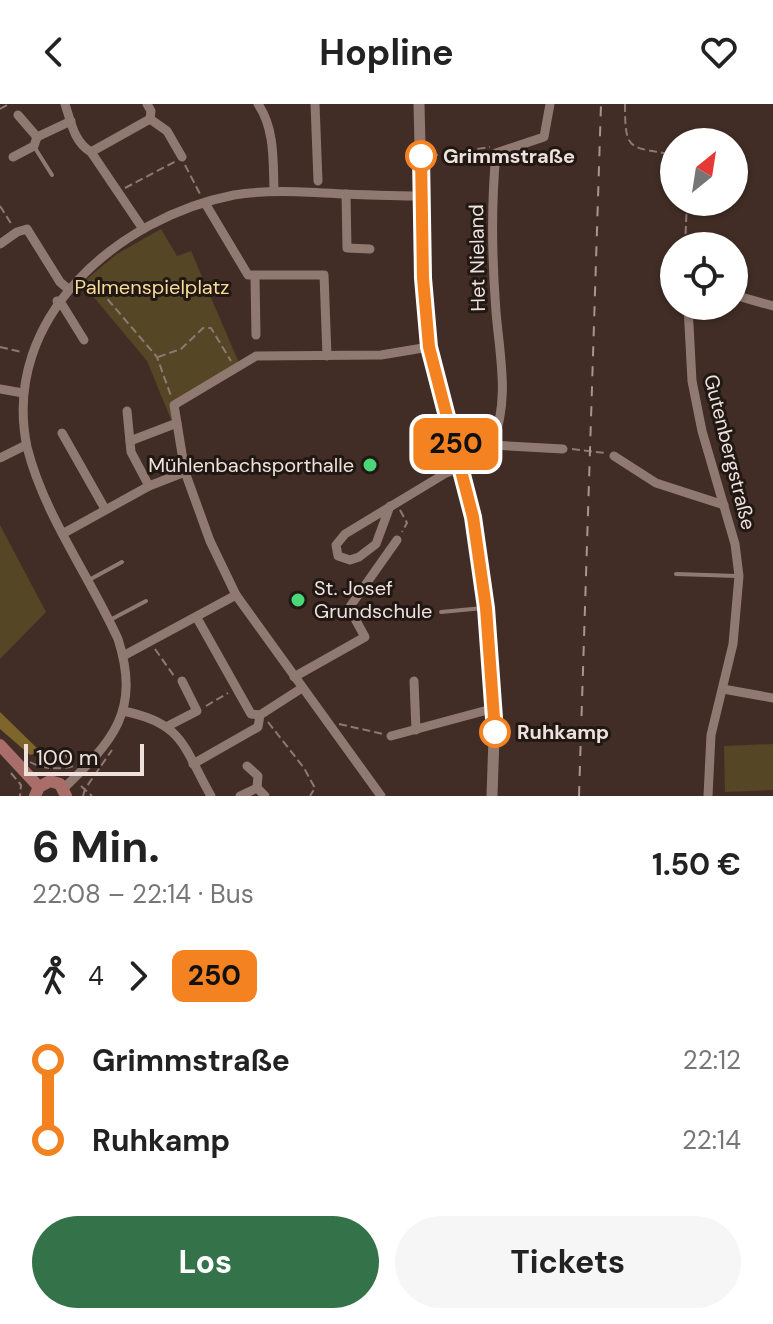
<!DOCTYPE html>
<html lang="de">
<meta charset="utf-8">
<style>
body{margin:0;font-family:"DM Sans",sans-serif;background:#f6f6f6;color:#222;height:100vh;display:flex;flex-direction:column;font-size:30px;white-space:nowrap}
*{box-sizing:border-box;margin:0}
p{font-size:26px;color:#767676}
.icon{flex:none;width:44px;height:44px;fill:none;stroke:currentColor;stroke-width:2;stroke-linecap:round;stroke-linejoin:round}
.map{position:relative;height:692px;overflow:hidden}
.drawer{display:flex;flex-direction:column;background:#fff;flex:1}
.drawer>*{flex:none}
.badge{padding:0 16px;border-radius:12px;font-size:28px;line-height:52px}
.needle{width:52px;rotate:30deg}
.controls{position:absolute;left:660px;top:24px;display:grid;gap:16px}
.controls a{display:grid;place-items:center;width:88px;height:88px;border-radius:50%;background:#fff;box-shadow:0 2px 6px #0004;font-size:40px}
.scale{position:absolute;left:24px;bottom:20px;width:120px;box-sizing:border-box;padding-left:8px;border:4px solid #eee1dc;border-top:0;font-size:22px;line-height:28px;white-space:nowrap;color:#eee1dc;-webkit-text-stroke:6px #211814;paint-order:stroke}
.map>.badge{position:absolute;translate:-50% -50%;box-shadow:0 0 0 4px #fff}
.legs{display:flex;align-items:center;gap:12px;height:88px;padding:0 32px;font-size:26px}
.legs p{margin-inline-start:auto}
.overview{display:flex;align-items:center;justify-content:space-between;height:136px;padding:0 32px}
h1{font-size:44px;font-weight:700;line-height:60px}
.cta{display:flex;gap:16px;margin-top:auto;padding:16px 32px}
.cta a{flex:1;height:92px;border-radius:48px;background:#347349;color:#fff;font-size:32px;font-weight:700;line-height:92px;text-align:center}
.cta a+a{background:#f6f6f6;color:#222}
ul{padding:0 32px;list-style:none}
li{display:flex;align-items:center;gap:28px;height:80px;font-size:30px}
li i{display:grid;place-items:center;width:12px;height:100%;margin:0 10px;background:currentColor}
li i::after{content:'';width:20px;height:20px;margin:-10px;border:6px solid;border-radius:50%;background:#fff}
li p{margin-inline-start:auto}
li:first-child i{background:linear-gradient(#0000 50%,currentColor 0)}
li:last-child i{background:linear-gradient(currentColor 50%,#0000 0)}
header{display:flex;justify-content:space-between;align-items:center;height:104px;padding:0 32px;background:#fff;font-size:36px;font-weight:700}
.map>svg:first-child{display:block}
</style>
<header><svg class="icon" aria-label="back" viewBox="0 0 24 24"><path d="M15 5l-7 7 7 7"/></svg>Hopline<svg class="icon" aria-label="heart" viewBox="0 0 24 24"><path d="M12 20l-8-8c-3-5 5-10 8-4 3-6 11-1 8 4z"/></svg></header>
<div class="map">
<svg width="773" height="692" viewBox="0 0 773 692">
<rect width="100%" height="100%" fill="#412d26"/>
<!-- green -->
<g fill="#554625">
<path d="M 161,125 L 177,152 L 191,147 L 239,259 L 175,297 L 172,318 L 147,257 L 82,179 L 117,150 Z"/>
<path d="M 0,421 L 46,508 L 0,555 Z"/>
<path d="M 773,640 L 773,686 L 725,688 L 724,642 Z"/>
</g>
<!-- forest -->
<path fill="#7e652b" d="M 0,608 L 41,648 L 30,651 L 0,625 Z"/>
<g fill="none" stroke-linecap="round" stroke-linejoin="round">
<!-- path -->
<g stroke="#8b7a74" stroke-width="2" stroke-dasharray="8 4" stroke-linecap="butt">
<path d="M 625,0 C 625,49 629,42 674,51"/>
<path d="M 0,5 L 9,0"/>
<path d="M 430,52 L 490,43"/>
<path d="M 185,61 L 200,90"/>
<path d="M 125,84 L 176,57"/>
<path d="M 0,102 L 12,121"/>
<path d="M 685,142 L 687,98"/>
<path d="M 92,177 L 157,253 L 171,292"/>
<path d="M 0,243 L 22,248"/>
<path d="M 158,253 L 181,245 L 203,224 L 211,224 L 231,257"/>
<path d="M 572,345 L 605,349"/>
<path d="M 400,406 L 407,419 L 402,428"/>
<path d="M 155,545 L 174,572"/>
<path d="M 206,602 L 228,589"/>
<path d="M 268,618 L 304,664 L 315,684 L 310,692"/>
<path d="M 339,620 L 383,630"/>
<path d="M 64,648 L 68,655 L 66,663"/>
<path d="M 30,658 C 42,665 60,666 74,662"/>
<path d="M 11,669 L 21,681 L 20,692"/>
<path d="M 81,682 L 92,692"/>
<path d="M 83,692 L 85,685 L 112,646"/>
</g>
<!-- service -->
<g stroke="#907970" stroke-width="4">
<path d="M 35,44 L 52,71"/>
<path d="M 676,470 L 737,472"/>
<path d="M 89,476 L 122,458"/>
<path d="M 441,508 L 483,504"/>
<path d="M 110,516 L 146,497"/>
</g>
<!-- minor -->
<g stroke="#907970" stroke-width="9">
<path d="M 65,0 C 71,18 74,38 91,48 L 143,125"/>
<path d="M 147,0 L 151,7 L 150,15 L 167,27 L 182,53"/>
<path d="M 258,0 C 275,25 273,57 274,86"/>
<path d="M 315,0 L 318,77"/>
<path d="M 18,11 L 37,33 L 71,17"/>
<path d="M 91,48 L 150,15"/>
<path d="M 13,53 L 34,42 L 37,33"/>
<path d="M 346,90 L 347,144 L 370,145"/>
<path d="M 205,99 L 248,171 L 324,171 L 327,252"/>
<path d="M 0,140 L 17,128 L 27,125 L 60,178 L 67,184"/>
<path d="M 255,173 L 256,231"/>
<path d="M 734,191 L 773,202"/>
<path d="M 57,197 L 63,202 L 84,236"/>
<path d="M 688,202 L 692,277 L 702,327 L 735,440 L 739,472 L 733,540 L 711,631 L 708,692"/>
<path d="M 0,285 L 23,289"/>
<path d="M 127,307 L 131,348 L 149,382"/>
<path d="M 62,329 L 105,405"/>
<path d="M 130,337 L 177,319"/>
<path d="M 492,341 C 510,296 500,254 496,208 C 492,156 491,101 496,49 L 544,33 L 550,0"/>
<path d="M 457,344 L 492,341 L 563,345"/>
<path d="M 614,352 L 656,379 L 724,401"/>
<path d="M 0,354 L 26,341"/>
<path d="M 390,402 L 376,440 L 359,453 L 350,456 L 338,452 L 336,441 L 345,430 L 446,369 L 462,363"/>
<path d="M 64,429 L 149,382 L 185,368"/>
<path d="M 197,514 L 251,610 L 260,611"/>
<path d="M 123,552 L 236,491"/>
<path d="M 294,573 L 365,533 L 349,504 L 397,436"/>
<path d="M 414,577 L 416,626"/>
<path d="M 723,585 L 773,594"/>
<path d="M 123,607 C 184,619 183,643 211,692"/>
<path d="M 168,622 L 197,607 L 182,577"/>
<path d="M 391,632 L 495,604"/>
<path d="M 193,660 L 258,623 L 260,611 L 302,584"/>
<path d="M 247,662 L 258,672 L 257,684"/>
<path d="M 64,684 C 113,637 141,607 118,535 C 89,471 44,411 27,343 C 0,213 120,113 234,91 C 271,85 306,88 343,90 C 369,91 396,92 422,92"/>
<path d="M 240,692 L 257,684 L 265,692"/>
<path d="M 381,692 L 236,491 L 210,437 L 185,368 L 174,301 L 256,252 L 381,251 L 429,243"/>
</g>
<!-- tertiary -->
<path stroke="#907970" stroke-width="11" d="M 419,0 L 424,207 L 429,243 L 473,413 L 482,474 L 495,604 L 492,692"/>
<!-- secondary -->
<g stroke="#a96e6a" stroke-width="12">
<path d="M 0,641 L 39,683"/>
<path d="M 35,692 L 39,683 L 50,677 L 60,680 L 66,692"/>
</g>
<!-- rail -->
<path stroke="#a69690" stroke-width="2" stroke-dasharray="10 10" stroke-linecap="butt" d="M 579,692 L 601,0"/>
</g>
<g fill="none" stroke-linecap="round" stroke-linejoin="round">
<defs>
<path id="line-1" d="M 421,52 L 423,174 L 429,243 L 473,413 L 486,504 L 495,628"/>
</defs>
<!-- line-1 casing -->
<use href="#line-1" stroke="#fff" stroke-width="18"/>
<!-- line-1 -->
<use href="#line-1" stroke="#f58220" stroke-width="12"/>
</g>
<!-- markers -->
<g fill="#fff" stroke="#f58220" stroke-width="4">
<circle cx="421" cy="52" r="14"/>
<circle cx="495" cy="628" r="14"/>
</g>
<g fill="#4ad778" stroke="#211814" stroke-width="3">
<circle cx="370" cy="361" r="8"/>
<circle cx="298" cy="496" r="8"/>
</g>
<g text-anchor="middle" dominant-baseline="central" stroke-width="6" stroke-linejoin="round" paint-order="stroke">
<!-- stop labels -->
<g font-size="20" font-weight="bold" fill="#eee1dc" stroke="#211814" text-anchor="start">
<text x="443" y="52">Grimmstraße</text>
<text x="517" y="628">Ruhkamp</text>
</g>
<!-- street labels -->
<g font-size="20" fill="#eee1dc" stroke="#211814">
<text transform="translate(477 154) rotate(-91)">Het Nieland</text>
<text transform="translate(730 348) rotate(76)">Gutenbergstraße</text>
</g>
<!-- park labels -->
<g font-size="20" fill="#f9da98" stroke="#211814">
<text x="152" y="183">Palmenspielplatz</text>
</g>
<!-- poi labels -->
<g font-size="20" fill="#eee1dc" stroke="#211814" text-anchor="end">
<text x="354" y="361">Mühlenbachsporthalle</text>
<text x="314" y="484" text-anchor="start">St. Josef<tspan x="314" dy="23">Grundschule</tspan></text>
</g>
</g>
</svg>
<div class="controls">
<a><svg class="needle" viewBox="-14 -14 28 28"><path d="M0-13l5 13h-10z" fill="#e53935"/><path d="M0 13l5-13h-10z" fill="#767676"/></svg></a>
<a><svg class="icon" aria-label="locate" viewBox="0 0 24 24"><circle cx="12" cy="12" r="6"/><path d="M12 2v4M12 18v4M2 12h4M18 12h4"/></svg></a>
</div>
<div class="scale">100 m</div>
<b class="badge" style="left:456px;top:340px;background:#f58220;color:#111">250</b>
</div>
<section class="drawer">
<div class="overview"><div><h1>6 Min.</h1><p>22:08 – 22:14 · Bus</p></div><b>1.50 €</b></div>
<div class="legs"><svg class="icon" aria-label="walk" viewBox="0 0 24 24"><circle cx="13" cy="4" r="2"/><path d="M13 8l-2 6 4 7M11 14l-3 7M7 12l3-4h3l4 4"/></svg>4<svg class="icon" aria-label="forward" viewBox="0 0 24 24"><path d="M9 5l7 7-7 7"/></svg><b class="badge" style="background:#f58220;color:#111">250</b></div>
<ul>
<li><i style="color:#f58220"></i><b>Grimmstraße</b><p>22:12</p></li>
<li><i style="color:#f58220"></i><b>Ruhkamp</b><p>22:14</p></li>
</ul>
<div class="cta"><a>Los</a><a>Tickets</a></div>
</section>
